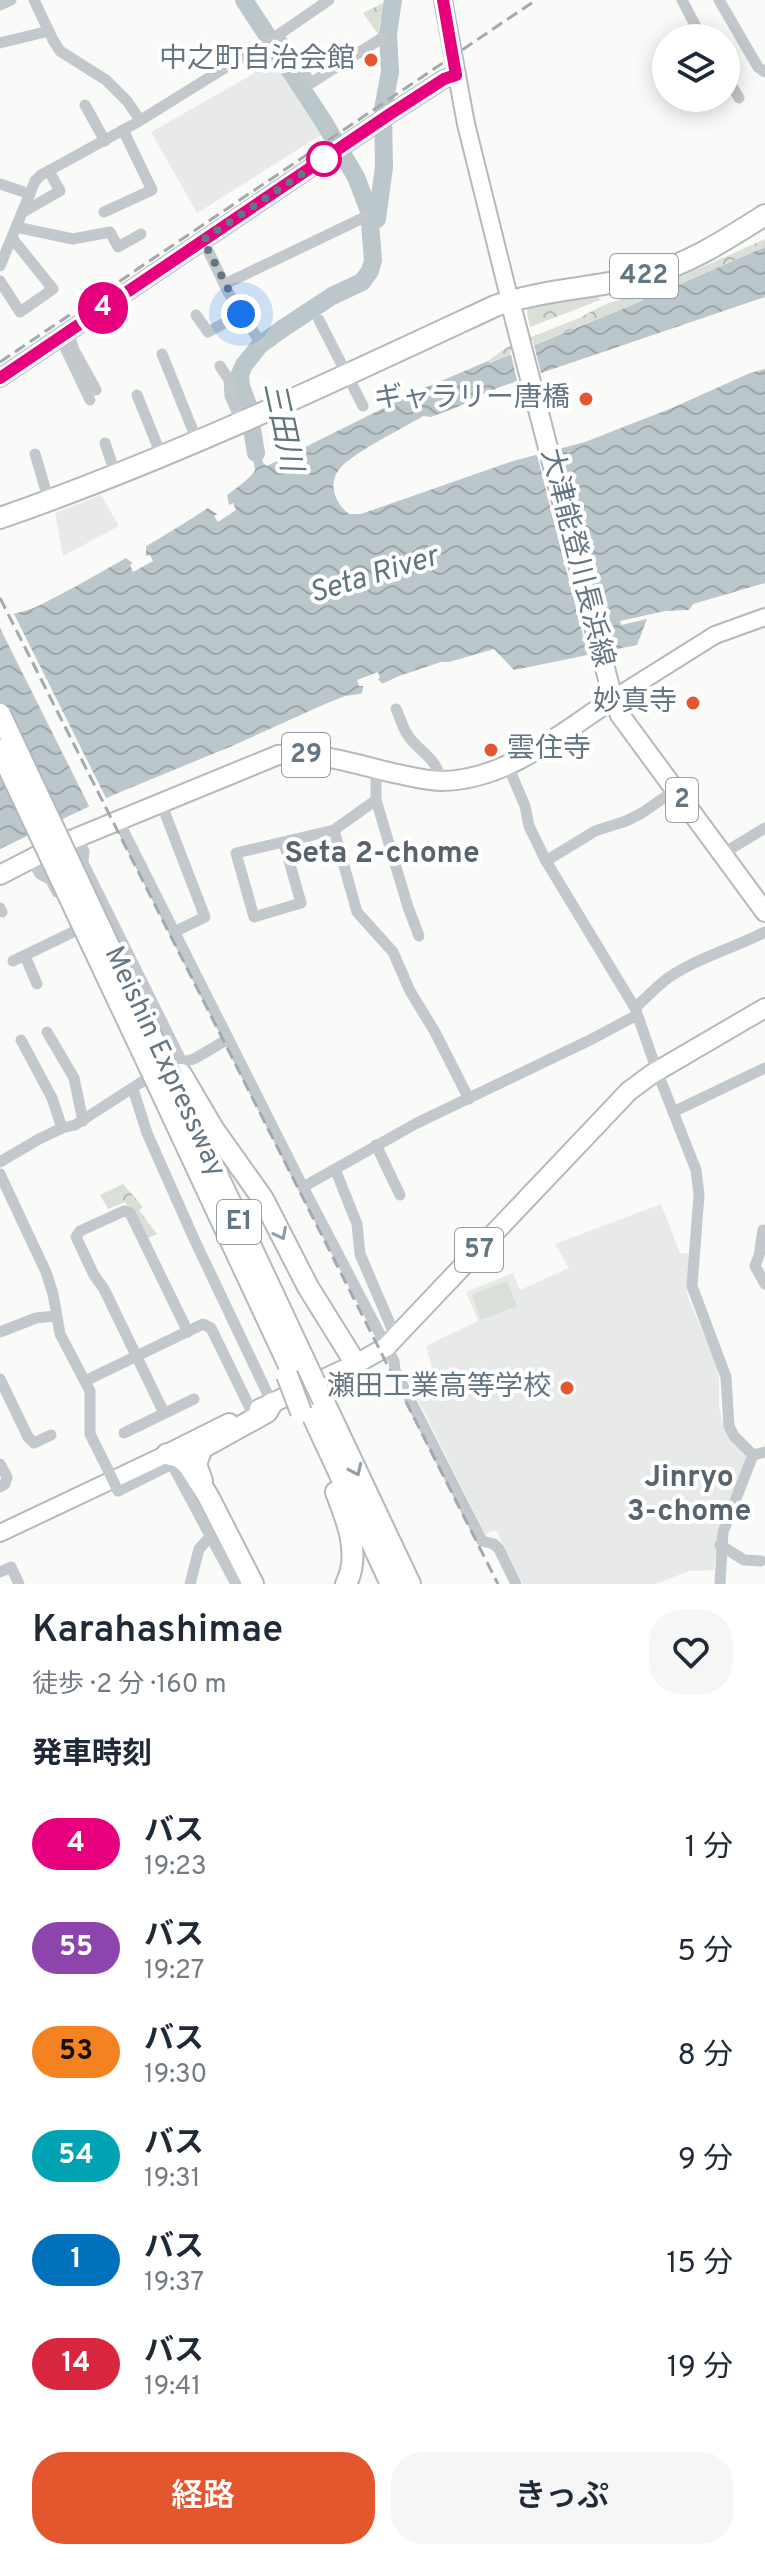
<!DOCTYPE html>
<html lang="ja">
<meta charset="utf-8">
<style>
body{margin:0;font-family:Overpass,"Noto Sans JP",sans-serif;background:#f6f6f7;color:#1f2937;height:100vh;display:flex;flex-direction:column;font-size:30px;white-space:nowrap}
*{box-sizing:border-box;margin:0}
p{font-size:26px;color:#747a83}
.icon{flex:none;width:44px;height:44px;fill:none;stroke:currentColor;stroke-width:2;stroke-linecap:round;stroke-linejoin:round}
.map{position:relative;height:1584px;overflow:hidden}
.drawer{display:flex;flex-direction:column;background:#fff;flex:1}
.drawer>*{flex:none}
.badge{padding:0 16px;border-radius:26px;font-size:28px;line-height:52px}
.controls{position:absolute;left:652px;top:24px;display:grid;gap:16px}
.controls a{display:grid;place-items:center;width:88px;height:88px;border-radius:50%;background:#fff;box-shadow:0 4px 20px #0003;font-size:40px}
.you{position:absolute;width:40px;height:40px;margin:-20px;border:6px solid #fff;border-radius:50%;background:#1a73e8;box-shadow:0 0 0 12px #1a73e833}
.map>.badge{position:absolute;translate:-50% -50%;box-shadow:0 0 0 4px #fff}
h2{padding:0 32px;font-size:30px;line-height:72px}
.round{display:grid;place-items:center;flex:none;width:84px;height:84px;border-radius:32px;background:#f6f6f7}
.summary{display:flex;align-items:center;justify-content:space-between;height:136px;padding:0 32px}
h1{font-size:38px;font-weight:600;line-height:60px}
.button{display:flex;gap:16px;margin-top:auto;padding:16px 32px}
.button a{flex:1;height:92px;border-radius:32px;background:#e4572e;color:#fff;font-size:32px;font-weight:600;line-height:92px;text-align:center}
.button a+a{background:#f6f6f7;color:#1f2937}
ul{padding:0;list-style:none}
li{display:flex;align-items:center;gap:24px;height:104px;padding:0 32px}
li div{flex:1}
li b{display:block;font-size:30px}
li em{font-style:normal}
li .badge{min-width:88px;font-weight:700;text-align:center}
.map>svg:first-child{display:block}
</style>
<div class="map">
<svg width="765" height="1584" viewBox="0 0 765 1584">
<defs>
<pattern id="park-crowns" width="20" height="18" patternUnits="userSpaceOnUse" patternTransform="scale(2)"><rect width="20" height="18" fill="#dadfd7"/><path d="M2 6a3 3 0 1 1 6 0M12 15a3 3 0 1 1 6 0" fill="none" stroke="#b4b9b4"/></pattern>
<pattern id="water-waves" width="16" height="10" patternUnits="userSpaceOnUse" patternTransform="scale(2)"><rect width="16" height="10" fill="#bbc7cb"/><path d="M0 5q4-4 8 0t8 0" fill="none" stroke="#9ca6aa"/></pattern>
</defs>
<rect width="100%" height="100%" fill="#fafaf8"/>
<!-- built -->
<g fill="#e8e9e9">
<path d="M 265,48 L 321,135 L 197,213 L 151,132 L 255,73 L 247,58 Z"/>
<path d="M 101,495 L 119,526 L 63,556 L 55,513 Z"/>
<path d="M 661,1204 L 680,1253 L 689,1254 L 687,1295 L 716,1364 L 719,1380 L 719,1407 L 723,1423 L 729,1437 L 745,1453 L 746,1460 L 719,1530 L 714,1570 L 689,1571 L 656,1584 L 523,1584 L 496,1530 L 485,1534 L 416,1396 L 412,1376 L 432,1367 L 426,1346 L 478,1321 L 466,1292 L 513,1273 L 520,1290 L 569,1268 L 555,1244 Z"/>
</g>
<!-- park -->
<g fill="url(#park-crowns)">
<path d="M 385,2 L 379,27 L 380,33 L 378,34 L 363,13 Z"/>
<path d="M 765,239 L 765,247 L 630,306 L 489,363 L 488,361 L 507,347 L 579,318 L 604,305 L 660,286 Z"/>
<path d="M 587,297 L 598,297 L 600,300 L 530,327 L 527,312 L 528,308 Z"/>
<path d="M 123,1184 L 143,1207 L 139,1210 L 157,1234 L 146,1239 L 136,1225 L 125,1202 L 108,1209 L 100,1195 Z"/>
</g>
<!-- pitch -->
<path fill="#dadfd7" d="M 507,1281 L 517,1306 L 481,1320 L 472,1295 Z"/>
<!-- water -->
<path fill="url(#water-waves)" d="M 765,247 L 765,297 L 500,387 L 469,400 L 465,404 L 431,417 L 423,416 C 404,428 349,454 338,471 C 328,486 336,504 349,514 L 361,514 L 513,461 L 585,442 L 672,408 L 750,373 L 765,369 L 765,583 L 693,604 L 689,610 L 665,611 L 620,621 L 621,625 L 647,619 L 637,645 L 514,670 L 494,649 L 449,662 L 441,662 L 399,676 L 360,694 L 345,696 L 325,704 L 232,746 L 113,795 L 0,849 L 0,616 C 12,614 24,612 36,607 C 67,593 247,492 255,470 L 249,433 L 258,428 L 263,463 L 267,466 L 422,389 L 488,361 L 490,363 L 630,306 Z"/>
<!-- pier -->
<g fill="#fafaf8">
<path d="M 533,341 L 542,377 L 518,385 L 510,350 Z"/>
<path d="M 559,445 L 613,654 L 589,659 L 536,451 Z"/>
<path d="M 227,494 L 229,505 L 233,503 L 236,510 L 218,522 L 214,516 L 217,514 L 208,508 Z"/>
<path d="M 146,545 L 146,556 L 150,555 L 153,561 L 133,572 L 130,565 L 133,563 L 124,557 Z"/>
<path d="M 12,610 L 108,802 L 91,810 L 0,628 L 0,612 Z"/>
<path d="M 378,672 L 380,678 L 378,679 L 385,686 L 362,695 L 363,686 L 359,686 L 357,680 Z"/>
</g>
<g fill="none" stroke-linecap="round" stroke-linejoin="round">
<!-- river -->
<g stroke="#bbc7cb" stroke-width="18">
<path d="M 244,0 L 325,124 L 356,177 L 369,211 L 373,260 L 370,271 L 362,282 L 332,296 L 282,329 L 260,345 L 244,365 L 240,374 L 241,386 L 248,405 L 256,453"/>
<path d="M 377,219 L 384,167 L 383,109 L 390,72 L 388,34 L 393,0"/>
</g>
<defs>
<g id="secondary">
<path d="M 443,0 L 466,124 L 510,301"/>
<path d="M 0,378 L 390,114 L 444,79 L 456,75"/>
<path d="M 613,699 L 715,635 L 765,617"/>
<path d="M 0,1533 L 167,1454"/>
</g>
<g id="primary">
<path d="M 510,301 L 613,699 L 620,715 L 765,912"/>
<path d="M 0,875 L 54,847 L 278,755 C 317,751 355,764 393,773 C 409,776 426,781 442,781 C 507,780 561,733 613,699"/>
<path d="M 259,1409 L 356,1364 L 386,1347 L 629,1091 L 652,1074 L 765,1008"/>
<path d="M 167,1454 L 229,1423"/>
</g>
<g id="highway">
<path d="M 0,518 C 170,459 332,382 495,306 C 544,289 596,288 645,276 C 689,264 727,239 765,215"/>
<path d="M 181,1074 L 214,1130 L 263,1199 L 308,1287 L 356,1364"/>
<path d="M 158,1085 L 292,1372"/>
<path d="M 177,1089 L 307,1366"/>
<path d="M 323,1400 L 410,1584"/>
<path d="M 309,1408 L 391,1584"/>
<path d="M 167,1454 L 181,1458 L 189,1466 L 208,1496 L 253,1584"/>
<path d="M 202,1481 L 196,1464 L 202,1448 L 267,1412 L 272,1403"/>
<path d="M 336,1492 C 347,1520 361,1555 346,1584"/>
</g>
</defs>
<!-- secondary casing -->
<use href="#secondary" stroke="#b3babf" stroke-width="20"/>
<!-- primary casing -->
<use href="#primary" stroke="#b5babe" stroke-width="22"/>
<!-- highway casing -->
<use href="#highway" stroke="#b4b9bd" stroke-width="24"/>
<!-- street -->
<g stroke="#c3c8cc" stroke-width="11">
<path d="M 34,0 L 53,40 L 60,51 L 106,80 L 127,101 L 140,120"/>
<path d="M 682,0 L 702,38"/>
<path d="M 719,0 L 758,67 L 765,72"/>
<path d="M 0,5 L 11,0"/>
<path d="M 278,35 L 311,83 L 382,38"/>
<path d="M 0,43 L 49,31"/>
<path d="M 726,76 L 739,98"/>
<path d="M 85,105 L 105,141"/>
<path d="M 0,184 L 30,194"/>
<path d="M 23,212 L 60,191 L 49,171"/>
<path d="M 104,212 L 152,190 L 123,130"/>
<path d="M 16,227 L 73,239 L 110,232 L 118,247 L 141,234"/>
<path d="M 203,240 L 228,292 L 260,342"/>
<path d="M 0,266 L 35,181 L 41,175 L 136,123 L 278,35 L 329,0"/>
<path d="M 0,281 L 20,312 L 53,289 L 12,238"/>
<path d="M 225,284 L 365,217"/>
<path d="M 196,315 L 208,332 L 241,314"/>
<path d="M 319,320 L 363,406"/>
<path d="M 68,331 L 74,350 L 96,390"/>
<path d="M 60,337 L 90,400"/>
<path d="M 162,354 L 198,443"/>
<path d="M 220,366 L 229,380 L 230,396 L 242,423"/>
<path d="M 137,395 L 162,457"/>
<path d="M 105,443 L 116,476"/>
<path d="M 35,454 L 49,501"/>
<path d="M 396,709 C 400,717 402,726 407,734 C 417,751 439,758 440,781"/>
<path d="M 508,766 L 525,806 L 529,826 L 546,861 L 635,1008 L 657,1071 L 696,1170 L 699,1195 L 692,1286 L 726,1377 L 729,1426 L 734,1436 L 753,1455"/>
<path d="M 376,769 L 376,800 L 408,907 L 419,936"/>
<path d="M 376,800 L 334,830 L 357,912 L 393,952 L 410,991 L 435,1032 L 469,1099"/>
<path d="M 161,803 L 205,917 L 174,932"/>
<path d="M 118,820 L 303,1187 L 394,1361 L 395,1370 L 482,1541 L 494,1544 L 499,1549 L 516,1584"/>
<path d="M 76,838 L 84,851 L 83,863 L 182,1062"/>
<path d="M 284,843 L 301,903 L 254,917 L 236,853 L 334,830"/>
<path d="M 722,854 L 765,828"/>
<path d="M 31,859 L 40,874 L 51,880 L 57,892"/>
<path d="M 546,861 L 595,831 L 626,821 L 642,813 L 675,790"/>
<path d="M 0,908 L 2,912"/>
<path d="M 25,956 L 37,984"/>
<path d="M 13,961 L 75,931"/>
<path d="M 635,1008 C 646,998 657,986 668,978 C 697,958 734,948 765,932"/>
<path d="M 47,1032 L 74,1078 L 83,1121"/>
<path d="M 21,1040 L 52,1098 L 62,1128"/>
<path d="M 133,1089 L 147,1133 L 195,1241 L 272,1403"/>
<path d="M 673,1112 L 765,1068"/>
<path d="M 376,1145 L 400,1195"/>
<path d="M 0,1162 L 39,1139 L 62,1128 L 75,1125 L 140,1083 L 182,1062 L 194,1059 L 228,1039"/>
<path d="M 335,1169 L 357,1224 L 360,1254 L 396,1338"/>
<path d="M 0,1174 L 46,1272 L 53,1294 L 60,1334 L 90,1391 L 90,1434 L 108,1470"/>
<path d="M 303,1187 L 417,1123 L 592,1039 L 637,1015"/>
<path d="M 763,1230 L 759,1256 L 755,1266 L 765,1284"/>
<path d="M 0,1332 L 36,1318 L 56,1316"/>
<path d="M 0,1379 L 28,1437 L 34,1443 L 51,1435"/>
<path d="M 85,1381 L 203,1324 L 211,1328 L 252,1412"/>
<path d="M 164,1413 L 104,1289 L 94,1275 L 76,1237 L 80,1231 L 124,1211 L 130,1213 L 188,1332"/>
<path d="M 124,1433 L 194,1399"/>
<path d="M 167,1455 L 236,1584"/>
<path d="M 753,1455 L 765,1452"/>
<path d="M 0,1464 L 7,1477 L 5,1484 L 0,1487"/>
<path d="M 117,1489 L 118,1491 L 172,1464"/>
<path d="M 720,1545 L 744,1560 L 761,1561"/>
<path d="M 0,1572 L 11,1567 L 19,1584"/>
<path d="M 190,1584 L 199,1549 L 210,1537"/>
<path d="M 720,1584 L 723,1532 L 753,1455"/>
</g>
<!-- secondary -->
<use href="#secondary" stroke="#fff" stroke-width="16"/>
<!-- primary -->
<use href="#primary" stroke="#fff" stroke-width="18"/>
<!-- highway -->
<use href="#highway" stroke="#fff" stroke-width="20"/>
<!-- rail -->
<g stroke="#a2aab0" stroke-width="3" stroke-dasharray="12 6" stroke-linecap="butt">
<path d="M 0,362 L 536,0"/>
<path d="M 0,598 L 498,1584"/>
</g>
<defs>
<g id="highway-bridge">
<path d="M 0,714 L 171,1078"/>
<path d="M 0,750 L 158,1085"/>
<path d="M 307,1366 L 323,1400"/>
<path d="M 287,1375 L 301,1412"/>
</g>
</defs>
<!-- highway-bridge casing -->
<use href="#highway-bridge" stroke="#b4b9bd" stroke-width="24" stroke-linecap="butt"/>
<!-- street-bridge -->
<path stroke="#c3c8cc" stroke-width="11" d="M 108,1470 L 117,1489"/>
<!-- highway-bridge -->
<use href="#highway-bridge" stroke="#fff" stroke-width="20"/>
</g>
<!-- one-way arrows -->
<defs><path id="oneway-chevron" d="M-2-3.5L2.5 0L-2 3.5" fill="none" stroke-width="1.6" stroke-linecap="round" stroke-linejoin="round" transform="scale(2)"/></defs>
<g stroke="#939fa8">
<use href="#oneway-chevron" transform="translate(281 1234) rotate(63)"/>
<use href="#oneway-chevron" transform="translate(356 1470) rotate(65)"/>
</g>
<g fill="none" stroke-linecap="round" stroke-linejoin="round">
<defs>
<path id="line" d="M 0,378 L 390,114 L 444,79 L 456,75 L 443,0"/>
</defs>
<!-- line casing -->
<use href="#line" stroke="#fff" stroke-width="18"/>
<!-- line -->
<use href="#line" stroke="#e6007e" stroke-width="12"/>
<!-- walk -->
<path stroke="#657683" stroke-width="8" stroke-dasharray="0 14.4" d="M 241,314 L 203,240 L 324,159"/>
</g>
<!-- markers -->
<g fill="#e4572e" stroke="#fff" stroke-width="3">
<circle cx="371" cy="60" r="8"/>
<circle cx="586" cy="399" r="8"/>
<circle cx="693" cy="703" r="8"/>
<circle cx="491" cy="750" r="8"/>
<circle cx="567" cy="1388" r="8"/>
</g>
<circle fill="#fff" stroke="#e6007e" stroke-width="4" cx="324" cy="159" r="16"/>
<g text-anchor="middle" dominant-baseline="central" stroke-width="8" stroke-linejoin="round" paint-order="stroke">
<!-- shield labels -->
<g fill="#fff" stroke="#939fa8" stroke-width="2">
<rect x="610" y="254" width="68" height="44" rx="6"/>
<rect x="282" y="733" width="48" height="44" rx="6"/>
<rect x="666" y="778" width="32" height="44" rx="6"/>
<rect x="217" y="1200" width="44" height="44" rx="6"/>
<rect x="455" y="1228" width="48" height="44" rx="6"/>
</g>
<g font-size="26" font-weight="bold" fill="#657683">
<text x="644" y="276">422</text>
<text x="306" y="755">29</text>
<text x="682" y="800">2</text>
<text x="239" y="1222">E1</text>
<text x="479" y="1250">57</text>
</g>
<!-- poi labels -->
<g font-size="28" fill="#657683" stroke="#fff" text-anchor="end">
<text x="355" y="60">中之町自治会館</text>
<text x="570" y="399">ギャラリー唐橋</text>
<text x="677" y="703">妙真寺</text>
<text x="507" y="750" text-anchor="start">雲住寺</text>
<text x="551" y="1388">瀬田工業高等学校</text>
</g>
<!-- street labels -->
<g font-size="28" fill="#657683" stroke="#fff">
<text transform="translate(576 558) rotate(76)">大津能登川長浜線</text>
<text transform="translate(164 1062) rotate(65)">Meishin Expressway</text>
</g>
<!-- water labels -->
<g font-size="30" font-style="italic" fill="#60757c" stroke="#fff">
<text transform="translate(281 427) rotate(78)">三田川</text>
<text transform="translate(374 576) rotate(-17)">Seta River</text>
</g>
<!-- neighbourhood labels -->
<g font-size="30" font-weight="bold" fill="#57646e" stroke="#fff">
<text x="382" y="854">Seta 2-chome</text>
<text x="689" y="1478">Jinryo<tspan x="689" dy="34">3-chome</tspan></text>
</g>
</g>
</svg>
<div class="controls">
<a><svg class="icon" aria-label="layers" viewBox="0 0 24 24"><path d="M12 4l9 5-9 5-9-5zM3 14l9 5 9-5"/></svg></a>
</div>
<div class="you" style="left:241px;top:314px"></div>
<b class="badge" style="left:103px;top:308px;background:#e6007e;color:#fff">4</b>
</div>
<section class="drawer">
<div class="summary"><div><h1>Karahashimae</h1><p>徒歩 · 2 分 · 160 m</p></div><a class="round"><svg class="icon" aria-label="heart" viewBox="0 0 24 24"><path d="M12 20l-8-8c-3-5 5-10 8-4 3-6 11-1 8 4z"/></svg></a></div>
<h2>発車時刻</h2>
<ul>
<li><span class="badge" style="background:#e6007e;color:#fff">4</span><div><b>バス</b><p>19:23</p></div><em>1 分</em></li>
<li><span class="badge" style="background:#8e44ad;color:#fff">55</span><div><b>バス</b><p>19:27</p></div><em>5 分</em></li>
<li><span class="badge" style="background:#f58220;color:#111">53</span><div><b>バス</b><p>19:30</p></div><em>8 分</em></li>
<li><span class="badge" style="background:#00a3b4;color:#fff">54</span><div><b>バス</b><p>19:31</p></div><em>9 分</em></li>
<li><span class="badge" style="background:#0072bc;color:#fff">1</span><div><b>バス</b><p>19:37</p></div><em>15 分</em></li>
<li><span class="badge" style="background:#d7263d;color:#fff">14</span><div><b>バス</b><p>19:41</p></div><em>19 分</em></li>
</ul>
<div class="button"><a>経路</a><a>きっぷ</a></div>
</section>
